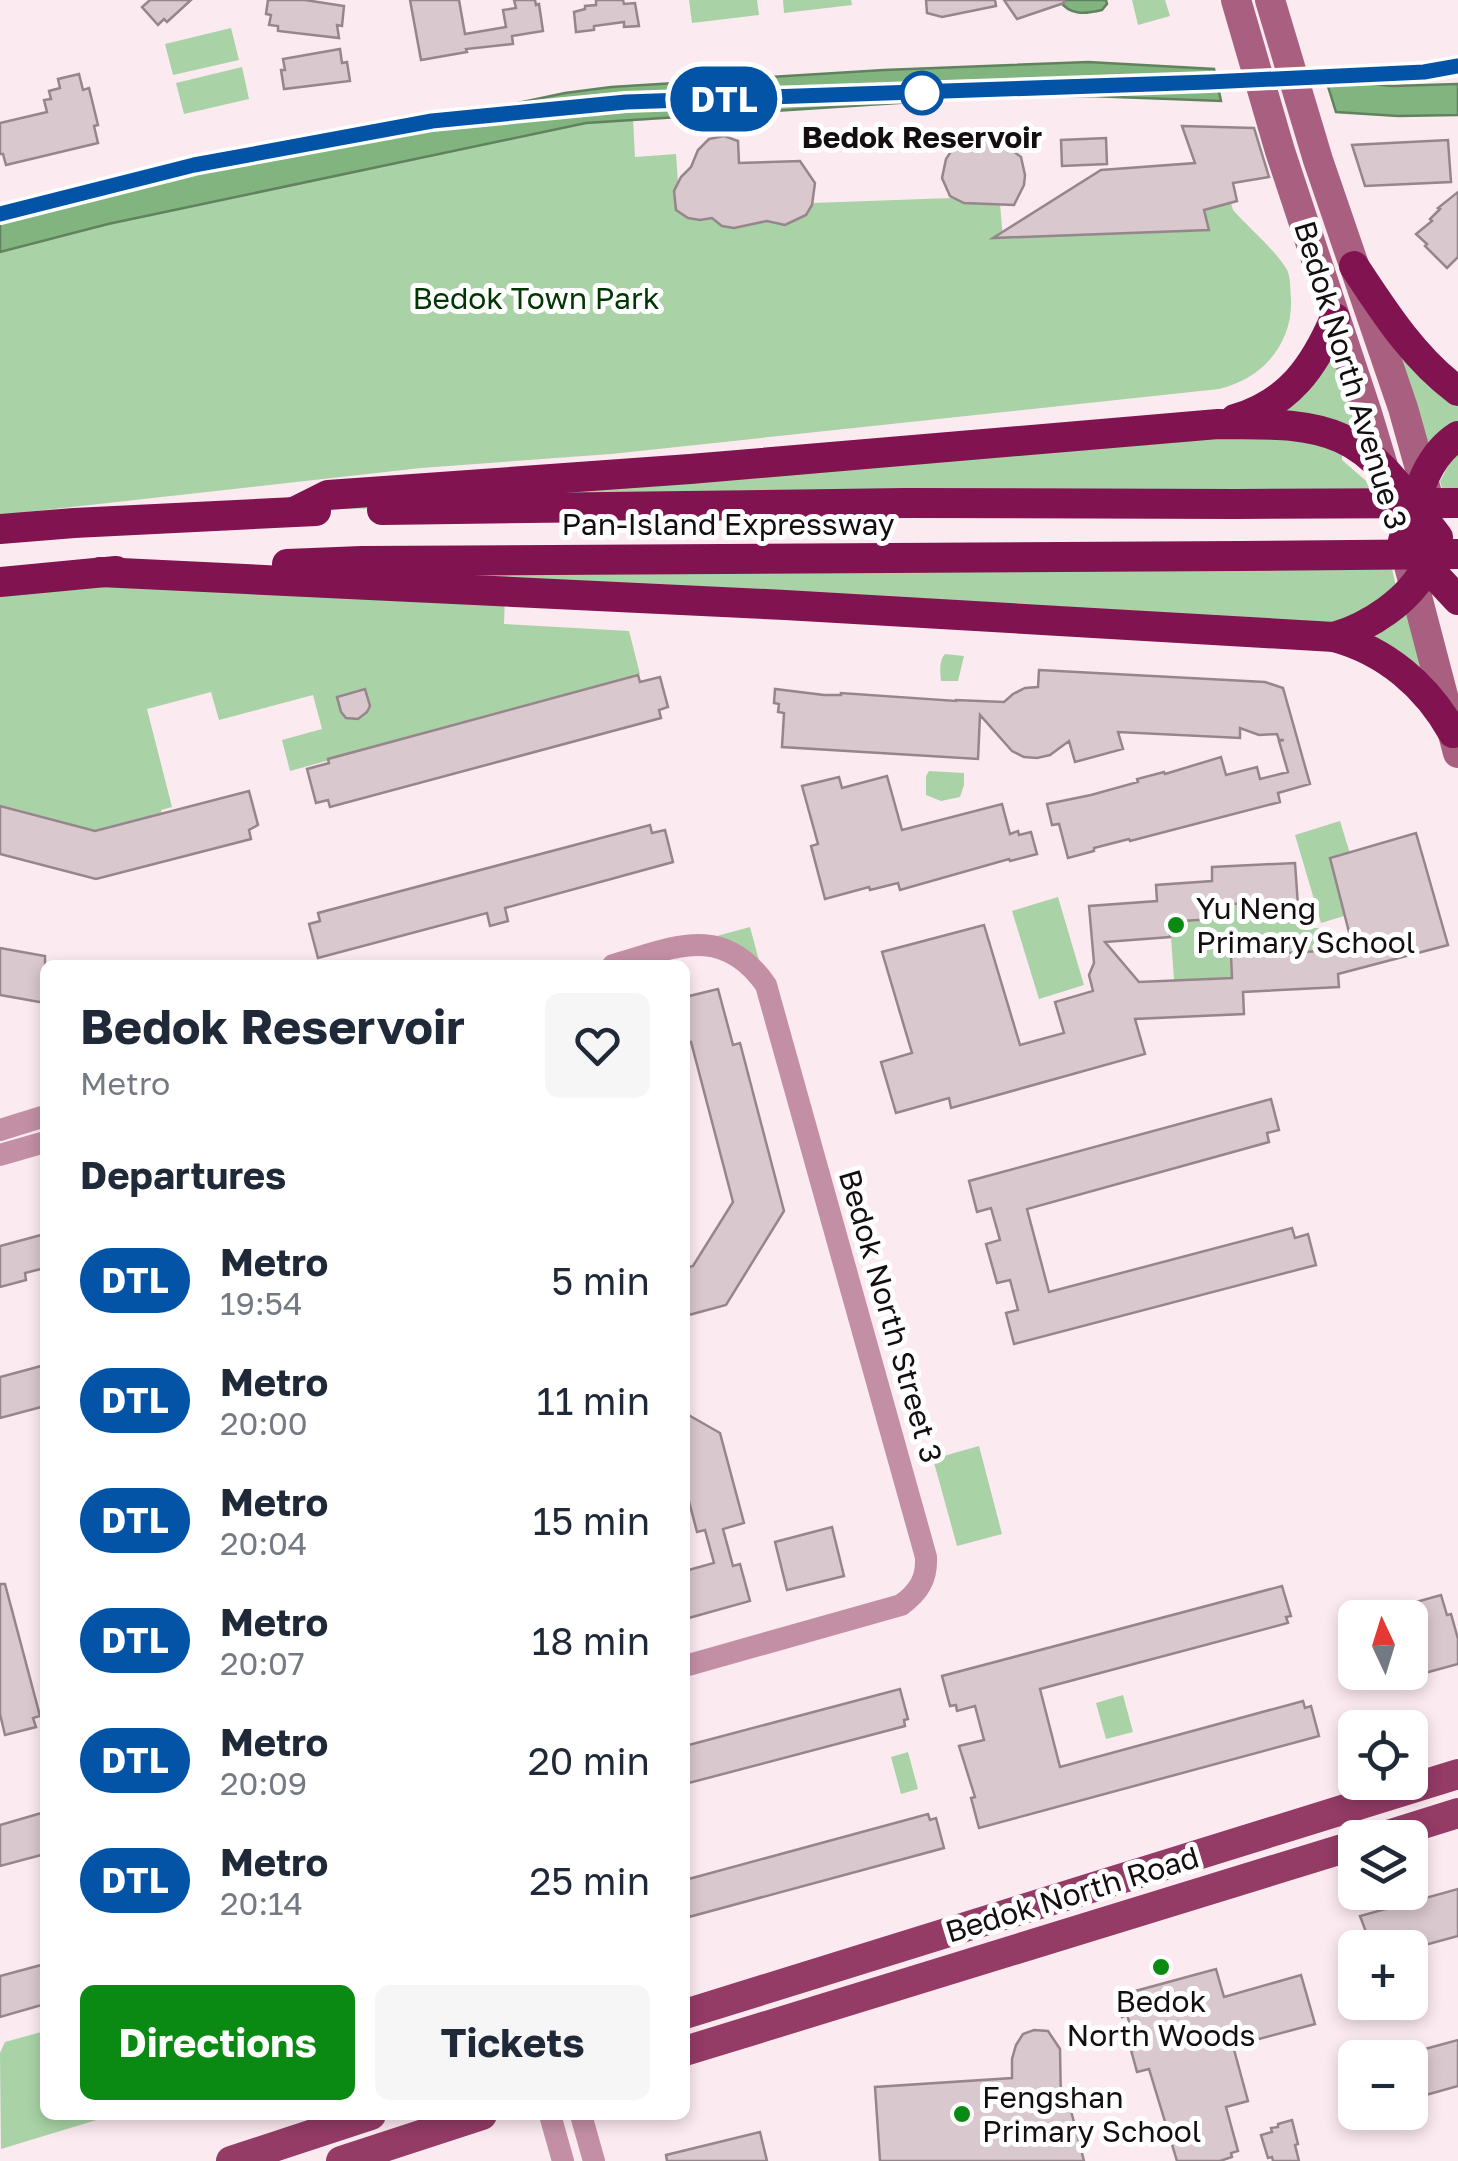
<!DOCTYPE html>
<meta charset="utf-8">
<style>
body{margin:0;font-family:"Golos Text",sans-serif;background:#f6f6f7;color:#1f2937;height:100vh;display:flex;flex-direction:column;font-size:38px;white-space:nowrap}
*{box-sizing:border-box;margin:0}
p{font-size:32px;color:#747a83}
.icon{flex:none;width:55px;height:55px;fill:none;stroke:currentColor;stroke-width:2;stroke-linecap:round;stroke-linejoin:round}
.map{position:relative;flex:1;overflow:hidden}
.panel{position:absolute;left:40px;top:960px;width:650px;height:1160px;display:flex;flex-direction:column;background:#fff;border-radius:15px;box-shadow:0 5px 15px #0003}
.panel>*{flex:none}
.badge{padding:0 20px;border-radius:32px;font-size:35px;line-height:65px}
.needle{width:65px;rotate:356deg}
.fabs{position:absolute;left:1338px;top:1600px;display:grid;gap:20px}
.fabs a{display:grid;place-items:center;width:90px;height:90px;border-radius:15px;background:#fff;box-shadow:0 5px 15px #0003;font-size:50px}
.map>.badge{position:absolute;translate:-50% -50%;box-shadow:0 0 0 5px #fff}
h2{padding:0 40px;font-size:38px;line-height:90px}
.round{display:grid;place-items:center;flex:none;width:105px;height:105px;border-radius:15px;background:#f6f6f7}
.headline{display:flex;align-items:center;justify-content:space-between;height:170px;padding:0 40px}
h1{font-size:48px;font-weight:700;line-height:75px}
.primary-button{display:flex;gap:20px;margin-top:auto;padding:20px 40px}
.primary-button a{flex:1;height:115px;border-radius:15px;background:#0a8a13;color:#fff;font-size:40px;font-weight:700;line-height:115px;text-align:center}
.primary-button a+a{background:#f6f6f7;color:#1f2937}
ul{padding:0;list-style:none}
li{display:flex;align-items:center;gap:30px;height:120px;padding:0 40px}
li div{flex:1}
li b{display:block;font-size:38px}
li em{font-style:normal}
li .badge{min-width:110px;font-weight:700;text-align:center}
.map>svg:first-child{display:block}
</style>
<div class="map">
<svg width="1458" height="2161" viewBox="0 0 1458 2161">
<rect width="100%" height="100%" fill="#fceaf1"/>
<!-- green -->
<g fill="#a9d2a6">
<path d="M 689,0 L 757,0 L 759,15 L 692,23 Z"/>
<path d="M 783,0 L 851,0 L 852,5 L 784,13 Z"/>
<path d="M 1132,0 L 1165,0 L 1170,16 L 1138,25 Z"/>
<path d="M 231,28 L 239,60 L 173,75 L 165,44 Z"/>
<path d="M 242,67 L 249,99 L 184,114 L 176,83 Z"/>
<path d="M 633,119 L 635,157 L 676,154 L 678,182 L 674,191 L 688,218 L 700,221 L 712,218 C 727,230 740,229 757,224 L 761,218 C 782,229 802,224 812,203 L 952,198 L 964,203 L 1000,204 L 1003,238 L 1208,231 L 1205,210 L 1231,203 L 1233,210 C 1249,228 1273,248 1286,268 C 1291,276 1290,289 1291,299 C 1293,344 1262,379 1219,389 L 611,454 L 421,468 L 0,515 L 0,252 L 108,224 L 572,125 Z"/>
<path d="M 1388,316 L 1458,391 L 1458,503 L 1446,503 L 1440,481 L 1452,459 L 1423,477 Z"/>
<path d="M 1335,318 L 1385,473 L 1343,440 L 1342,460 L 1372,486 L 1376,503 L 302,509 L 1249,415 Z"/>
<path d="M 1389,555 L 1399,600 L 1401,599 L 1452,732 L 1369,648 L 657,599 L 363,562 Z"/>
<path d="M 100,575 L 505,596 L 504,624 L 629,631 L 640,674 L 290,771 L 282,740 L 322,729 L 313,695 L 219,720 L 211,692 L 147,709 L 172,807 L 161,810 L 162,814 L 95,831 L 0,805 L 0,587 Z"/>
<path d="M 945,654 L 964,656 L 958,681 L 941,681 C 940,672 939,660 945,654 Z"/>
<path d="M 929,771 L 964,773 L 964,785 L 960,797 L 941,801 L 926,795 L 926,776 Z"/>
<path d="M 1340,821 L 1367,909 L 1321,923 L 1295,835 Z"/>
<path d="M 1058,897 L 1084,985 L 1039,999 L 1012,911 Z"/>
<path d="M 1273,904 L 1274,923 L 1311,921 L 1313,928 L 1326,928 L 1328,949 L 1230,955 L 1231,977 L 1174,980 L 1170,923 L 1228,919 L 1227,905 Z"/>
<path d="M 750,927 L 765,983 L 691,943 Z"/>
<path d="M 979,1446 L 1002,1534 L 957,1546 L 933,1459 Z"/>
<path d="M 1123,1695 L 1133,1732 L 1106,1739 L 1096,1703 Z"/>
<path d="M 908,1752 L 918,1789 L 901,1794 L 891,1757 Z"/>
<path d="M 45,2031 L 45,2115 L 113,2115 L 1,2149 L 0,2053 L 5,2042 Z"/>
</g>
<!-- water -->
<g fill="#82b47f" stroke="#61825e" stroke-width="2.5">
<path d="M 1059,0 L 1106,0 L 1107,4 L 1102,10 C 1085,14 1070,16 1059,0 Z"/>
<path d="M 1088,62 L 1214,69 L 1221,101 L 1089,96 L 976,98 L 586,123 L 108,224 L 0,252 L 0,217 L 100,191 L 565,93 L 611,87 L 884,70 Z"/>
<path d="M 1326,80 L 1393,86 L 1458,84 L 1458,115 L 1398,116 L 1336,112 Z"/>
</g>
<!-- building -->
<g fill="#d9c8ce" stroke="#96868c" stroke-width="2.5">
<path d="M 150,0 L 191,0 L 167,22 L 164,19 L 158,25 L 142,7 Z"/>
<path d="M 268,0 L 305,0 L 344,6 L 342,26 L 337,25 L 339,38 L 278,31 L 278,26 L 269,25 L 271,15 L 266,14 Z"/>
<path d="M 410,0 L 459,0 L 465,34 L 506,27 L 503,10 L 516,8 L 514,0 L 535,0 L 536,5 L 539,4 L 543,31 L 512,36 L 513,44 L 466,49 L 467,52 L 421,60 Z"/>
<path d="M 596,0 L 623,0 L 624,4 L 635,3 L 639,26 L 624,27 L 624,22 L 594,26 L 594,30 L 576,32 L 574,12 L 585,9 L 585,6 L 596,5 Z"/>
<path d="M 926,0 L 995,0 L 996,6 L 942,17 L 927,13 Z"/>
<path d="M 1004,0 L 1064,0 L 1064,3 L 1017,19 Z"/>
<path d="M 340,49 L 342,63 L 347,62 L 350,81 L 284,89 L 281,70 L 285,70 L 283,59 Z"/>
<path d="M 79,74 L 83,90 L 89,88 L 98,125 L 94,126 L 98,143 L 6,165 L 3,154 L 0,154 L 0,123 L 47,112 L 44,100 L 51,99 L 49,91 L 60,88 L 58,79 Z"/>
<path d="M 1182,126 L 1254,128 L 1269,177 L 1233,183 L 1237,201 L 1204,210 L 1209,230 L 993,238 L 1101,170 L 1195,163 Z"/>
<path d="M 724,136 L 738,141 L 739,163 L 800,161 L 815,183 L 812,205 L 806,215 L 785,225 L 767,221 L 734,228 L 722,226 L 712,218 L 700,220 L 688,218 L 676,210 L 674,191 L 681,177 L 691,167 L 698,150 L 709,139 Z"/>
<path d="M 979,138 L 995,146 L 1009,148 L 1021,157 L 1025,175 L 1024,185 L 1014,205 L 964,203 L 950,196 L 942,178 L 946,159 L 952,150 L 966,140 Z"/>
<path d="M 1106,138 L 1107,164 L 1062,166 L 1061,140 Z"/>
<path d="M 1448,140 L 1451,182 L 1365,186 L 1352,145 Z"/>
<path d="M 1458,192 L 1458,257 L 1447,268 L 1425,246 L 1427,244 L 1416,234 L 1432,221 L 1430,219 L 1440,209 L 1438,208 Z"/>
<path d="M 1039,670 L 1265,682 L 1283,688 L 1310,784 L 1278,793 L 1280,802 L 1130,841 L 1129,839 L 1094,848 L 1094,851 L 1068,858 L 1059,824 L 1052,825 L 1047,804 L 1091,795 L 1138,782 L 1137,779 L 1164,772 L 1165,774 L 1221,757 L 1226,775 L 1257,767 L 1260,779 L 1288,772 L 1279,741 L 1284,740 L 1279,740 L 1277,734 L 1259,735 L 1240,728 L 1240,738 L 1118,732 L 1123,749 L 1075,762 L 1069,741 L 1050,755 L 1037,758 L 1024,757 L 1012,751 L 980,715 L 978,759 L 782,747 L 784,713 L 778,712 L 779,704 L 774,703 L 775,689 L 824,695 L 841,695 L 841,693 L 956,701 L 956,700 L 1004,702 L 1013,694 L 1025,688 L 1038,687 Z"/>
<path d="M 638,675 L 640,682 L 660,677 L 668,707 L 659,710 L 661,718 L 330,807 L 328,800 L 316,803 L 307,769 L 329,763 L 328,759 Z"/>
<path d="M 365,689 L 370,706 L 367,712 L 358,719 L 346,718 L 341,712 L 337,697 Z"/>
<path d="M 887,776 L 902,830 L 1002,804 L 1010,834 L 1018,831 L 1019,835 L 1031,832 L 1037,854 L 1010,861 L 1009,859 L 900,890 L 898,883 L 870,890 L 869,887 L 825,899 L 811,846 L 818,844 L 802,786 L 839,777 L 842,788 Z"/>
<path d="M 249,791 L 258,825 L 249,830 L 251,839 L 96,879 L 0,854 L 0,806 L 95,831 Z"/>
<path d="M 650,825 L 652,833 L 665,830 L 673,862 L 505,908 L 508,921 L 490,926 L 487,913 L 318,958 L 309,924 L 320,921 L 318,913 Z"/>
<path d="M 1416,833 L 1448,945 L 1338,974 L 1339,987 L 1243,992 L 1244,1014 L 1135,1019 L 1145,1054 L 951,1108 L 949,1098 L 896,1113 L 881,1062 L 912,1053 L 882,952 L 984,925 L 1020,1045 L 1064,1033 L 1055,1002 L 1093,991 L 1089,975 L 1094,963 L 1089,906 L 1157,901 L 1156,885 L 1212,881 L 1212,867 L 1295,863 L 1299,920 L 1275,922 L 1274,903 L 1226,904 L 1227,918 L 1169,922 L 1170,937 L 1105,942 L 1139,982 L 1232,978 L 1231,956 L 1337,950 L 1336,940 L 1350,936 L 1330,858 Z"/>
<path d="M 0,948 L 45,956 L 45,1003 L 0,995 Z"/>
<path d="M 718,989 L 733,1045 L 740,1043 L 784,1211 L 726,1305 L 685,1316 L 685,1268 L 693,1266 L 733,1202 L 691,1042 L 685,1043 L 685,997 Z"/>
<path d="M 1271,1099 L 1279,1130 L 1267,1133 L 1269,1142 L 1027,1209 L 1049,1292 L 1292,1228 L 1295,1238 L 1308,1234 L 1316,1265 L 1014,1344 L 1006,1313 L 1018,1310 L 1010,1280 L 997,1283 L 986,1244 L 1000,1240 L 991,1208 L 977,1212 L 969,1181 Z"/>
<path d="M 45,1234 L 45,1268 L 25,1273 L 26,1280 L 0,1287 L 0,1246 Z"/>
<path d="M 45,1365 L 45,1406 L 0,1418 L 0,1377 Z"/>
<path d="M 685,1413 L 720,1433 L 744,1523 L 723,1529 L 733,1566 L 740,1564 L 750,1601 L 685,1619 L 685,1571 L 714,1563 L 705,1530 L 697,1532 L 685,1486 Z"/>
<path d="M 832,1527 L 844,1576 L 787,1590 L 775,1542 Z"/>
<path d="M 0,1584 L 5,1584 L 40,1716 L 33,1718 L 36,1727 L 5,1735 L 0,1714 Z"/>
<path d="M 1282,1586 L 1291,1616 L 1286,1617 L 1288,1623 L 1040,1689 L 1060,1767 L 1303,1701 L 1305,1708 L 1311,1706 L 1319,1736 L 979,1828 L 971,1798 L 975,1797 L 959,1746 L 984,1740 L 975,1706 L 957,1711 L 956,1705 L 950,1706 L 942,1676 Z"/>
<path d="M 1441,1595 L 1447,1615 L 1451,1614 L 1458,1639 L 1458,1664 L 1410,1677 L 1410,1618 L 1378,1618 L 1377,1613 Z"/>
<path d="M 900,1689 L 908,1719 L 904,1720 L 905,1726 L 685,1784 L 685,1746 Z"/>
<path d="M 45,1812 L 45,1854 L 0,1866 L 0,1825 Z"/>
<path d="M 928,1814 L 930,1820 L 936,1818 L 944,1848 L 685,1918 L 685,1880 Z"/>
<path d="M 1458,1889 L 1458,1936 L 1414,1948 L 1372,1948 L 1360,1916 Z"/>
<path d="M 45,1964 L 45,2004 L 0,2017 L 0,1976 Z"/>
<path d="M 1216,1969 L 1224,1997 L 1301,1975 L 1315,2024 L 1233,2046 L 1248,2101 L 1226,2107 L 1238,2151 L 1231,2153 L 1232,2157 L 1220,2161 L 1177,2161 L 1149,2069 L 1137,2072 L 1131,2050 L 1133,2050 L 1132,2045 L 1136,2043 L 1127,2015 L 1122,2017 L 1117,1996 Z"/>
<path d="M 1034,2030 L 1048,2031 L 1060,2049 L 1061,2105 L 1069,2103 L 1084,2161 L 880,2161 L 875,2087 L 1012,2078 L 1012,2059 L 1016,2045 L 1023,2034 Z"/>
<path d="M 1458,2040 L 1458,2086 L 1419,2097 L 1410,2064 L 1410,2062 L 1416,2060 L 1414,2052 Z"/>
<path d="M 1292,2120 L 1298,2144 L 1295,2145 L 1299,2161 L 1273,2161 L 1272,2157 L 1268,2158 L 1261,2135 L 1272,2132 L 1271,2128 L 1278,2127 L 1278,2124 Z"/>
<path d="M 760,2132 L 767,2161 L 667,2161 L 666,2155 Z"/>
</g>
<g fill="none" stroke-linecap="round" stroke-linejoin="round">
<!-- street -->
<g stroke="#c38fa4" stroke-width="22">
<path d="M 613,965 C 673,948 722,922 766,985 L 926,1557 C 927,1579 919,1592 901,1605 L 685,1666"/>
<path d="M 0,1130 L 45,1116"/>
<path d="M 0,1155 L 45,1142"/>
<path d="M 550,2115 L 563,2161"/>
<path d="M 581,2115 L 594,2161"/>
</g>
<!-- secondary -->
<g stroke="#a95f7f" stroke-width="30">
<path d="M 1236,0 L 1280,151 L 1367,413 L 1387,479"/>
<path d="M 1270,0 L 1318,160 L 1403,408 L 1428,497"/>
<path d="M 1408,562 L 1458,753"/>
</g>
<!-- primary -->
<g stroke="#943b66" stroke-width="30">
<path d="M 1378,1838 L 1458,1813"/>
<path d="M 685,2014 L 1458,1774"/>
<path d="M 685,2051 L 1355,1845"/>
<path d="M 231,2161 L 371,2115"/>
<path d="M 341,2161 L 482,2115"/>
</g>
<!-- highway -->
<g stroke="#811450" stroke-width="30">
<path d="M 1354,266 C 1383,310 1414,359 1458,391"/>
<path d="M 1235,419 C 1289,403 1314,367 1335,318"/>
<path d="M 1458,436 C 1423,458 1415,504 1403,541 L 1458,600"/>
<path d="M 382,510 L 905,503 L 1235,504"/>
<path d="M 296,511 L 328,495 L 690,469 L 1218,424 C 1258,425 1303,421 1341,438 C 1382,456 1411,503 1438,537 C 1434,547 1431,557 1426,567 C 1410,600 1369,627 1334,637"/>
<path d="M 0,529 L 74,523 L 316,511"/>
<path d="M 287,564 L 362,561 L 1240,556"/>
<path d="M 100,572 L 785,605 L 1334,637 C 1386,651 1427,686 1453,733"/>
<path d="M 0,582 L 116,571"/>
</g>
<!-- highway-bridge -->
<g stroke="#811450" stroke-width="30">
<path d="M 1235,504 L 1458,503"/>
<path d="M 1240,556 L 1458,554"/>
</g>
</g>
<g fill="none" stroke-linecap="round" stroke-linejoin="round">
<defs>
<path id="line" d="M 0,214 L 194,165 L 432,121 L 626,102 L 1209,82 L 1424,72 L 1458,66"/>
</defs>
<!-- line casing -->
<use href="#line" stroke="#fff" stroke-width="22"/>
<!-- line -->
<use href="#line" stroke="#0354a6" stroke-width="15"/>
</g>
<!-- markers -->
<circle fill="#fff" stroke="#0354a6" stroke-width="5" cx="922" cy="93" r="20"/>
<g fill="#0a8a13" stroke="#fff" stroke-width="4">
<circle cx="1176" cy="925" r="10"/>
<circle cx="1161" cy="1967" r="10"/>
<circle cx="962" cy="2114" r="10"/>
</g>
<g text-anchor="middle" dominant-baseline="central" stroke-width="10" stroke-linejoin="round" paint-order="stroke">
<!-- stop labels -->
<g font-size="30" font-weight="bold" fill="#140e11" stroke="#fff">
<text x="922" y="137">Bedok Reservoir</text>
</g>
<!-- park labels -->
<g font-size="30" fill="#003601" stroke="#fff">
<text x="536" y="298">Bedok Town Park</text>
</g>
<!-- street labels -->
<g font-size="30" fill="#140e11" stroke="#fff">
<text transform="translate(1351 375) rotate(73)">Bedok North Avenue 3</text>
<text x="728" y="524">Pan-Island Expressway</text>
<text transform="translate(891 1316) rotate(74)">Bedok North Street 3</text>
<text transform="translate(1072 1894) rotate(-17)">Bedok North Road</text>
</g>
<!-- poi labels -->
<g font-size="30" fill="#140e11" stroke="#fff" text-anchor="start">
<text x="1196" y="908">Yu Neng<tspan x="1196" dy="34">Primary School</tspan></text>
<text x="1161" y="2001" text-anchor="middle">Bedok<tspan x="1161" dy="34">North Woods</tspan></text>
<text x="982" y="2097">Fengshan<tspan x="982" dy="34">Primary School</tspan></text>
</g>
</g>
</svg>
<div class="fabs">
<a><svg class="needle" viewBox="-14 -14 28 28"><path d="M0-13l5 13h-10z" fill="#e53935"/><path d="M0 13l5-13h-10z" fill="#747a83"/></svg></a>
<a><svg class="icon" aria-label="locate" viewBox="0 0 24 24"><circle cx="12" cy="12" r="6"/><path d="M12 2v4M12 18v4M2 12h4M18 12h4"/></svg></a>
<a><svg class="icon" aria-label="layers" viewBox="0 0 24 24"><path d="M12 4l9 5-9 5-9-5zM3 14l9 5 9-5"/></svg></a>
<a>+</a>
<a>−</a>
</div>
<b class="badge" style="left:724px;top:99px;background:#0354a6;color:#fff">DTL</b>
<section class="panel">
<div class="headline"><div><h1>Bedok Reservoir</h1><p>Metro</p></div><a class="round"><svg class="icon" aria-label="heart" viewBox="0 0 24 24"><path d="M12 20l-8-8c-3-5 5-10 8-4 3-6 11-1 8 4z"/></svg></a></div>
<h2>Departures</h2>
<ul>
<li><span class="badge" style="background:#0354a6;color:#fff">DTL</span><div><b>Metro</b><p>19:54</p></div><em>5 min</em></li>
<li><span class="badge" style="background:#0354a6;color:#fff">DTL</span><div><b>Metro</b><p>20:00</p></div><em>11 min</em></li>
<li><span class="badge" style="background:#0354a6;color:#fff">DTL</span><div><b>Metro</b><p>20:04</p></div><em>15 min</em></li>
<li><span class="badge" style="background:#0354a6;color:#fff">DTL</span><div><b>Metro</b><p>20:07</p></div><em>18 min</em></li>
<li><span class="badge" style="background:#0354a6;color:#fff">DTL</span><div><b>Metro</b><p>20:09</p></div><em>20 min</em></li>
<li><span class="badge" style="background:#0354a6;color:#fff">DTL</span><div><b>Metro</b><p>20:14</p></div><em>25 min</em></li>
</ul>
<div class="primary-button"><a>Directions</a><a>Tickets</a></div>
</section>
</div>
